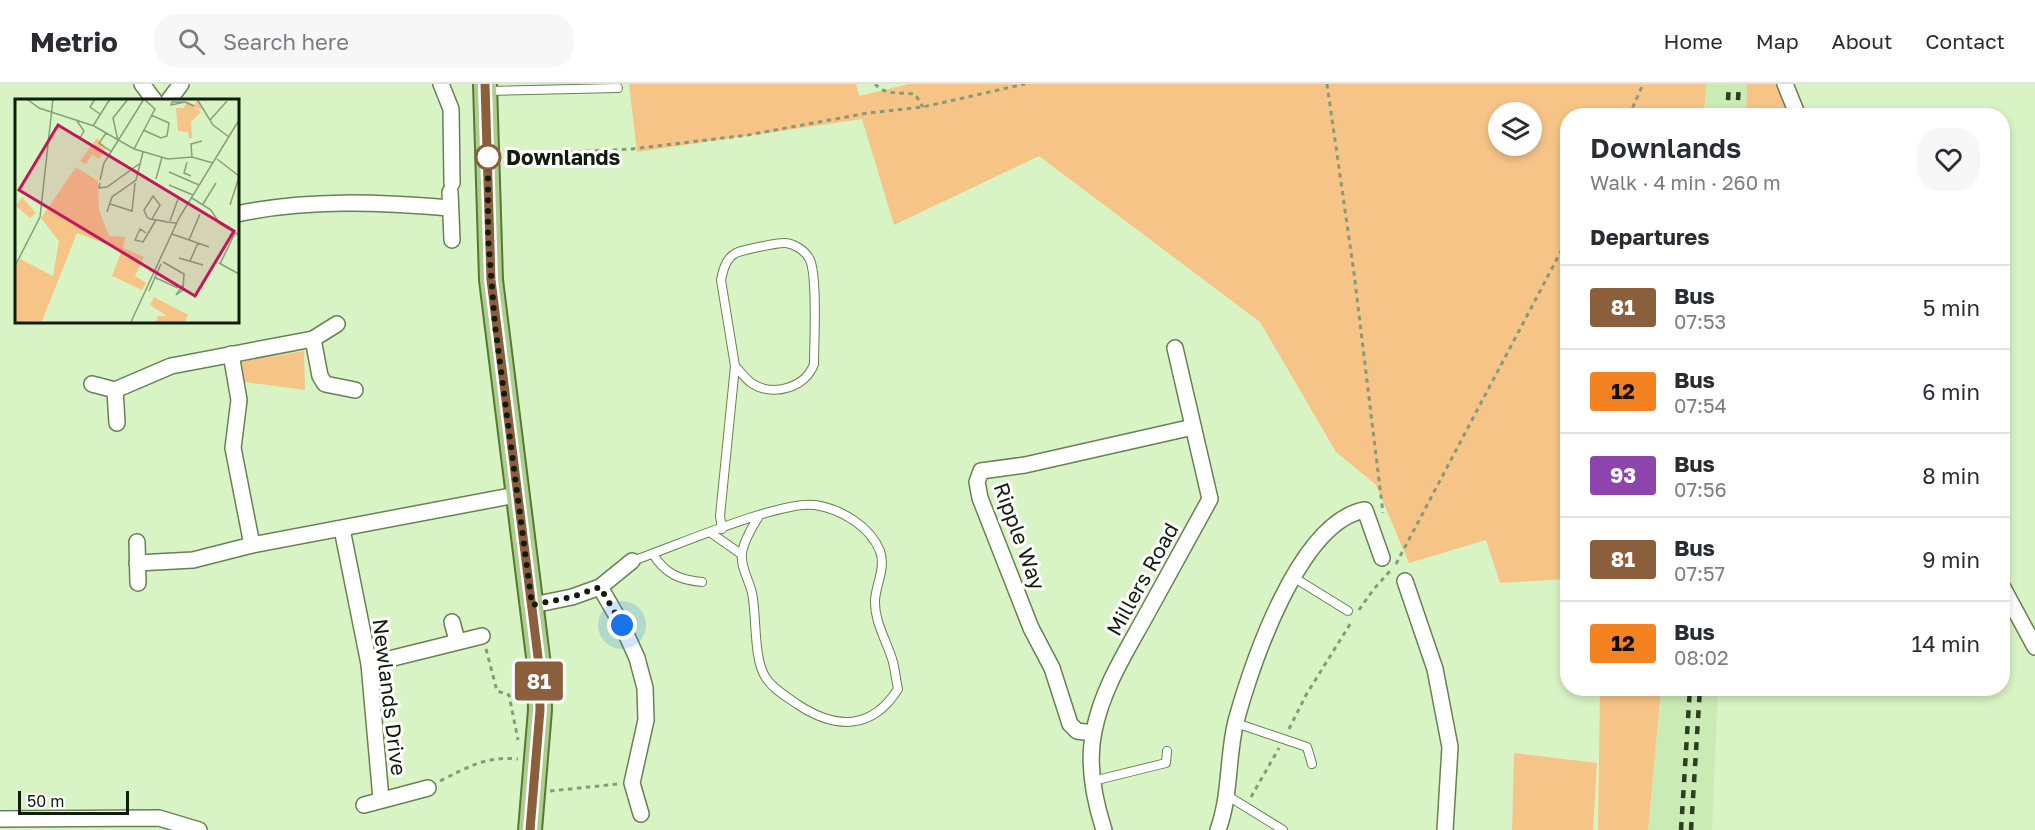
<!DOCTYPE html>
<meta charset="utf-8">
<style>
body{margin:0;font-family:"Golos Text",sans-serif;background:#f7f7f7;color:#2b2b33;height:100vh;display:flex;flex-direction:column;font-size:22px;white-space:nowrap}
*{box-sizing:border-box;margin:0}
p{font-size:20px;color:#7c7c81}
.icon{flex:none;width:33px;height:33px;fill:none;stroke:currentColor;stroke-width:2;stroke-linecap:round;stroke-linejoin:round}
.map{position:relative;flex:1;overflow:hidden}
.drawer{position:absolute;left:1560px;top:24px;width:450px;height:588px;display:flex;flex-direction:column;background:#fff;border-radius:24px;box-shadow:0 3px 9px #0003}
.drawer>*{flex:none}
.badge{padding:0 12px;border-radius:4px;font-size:21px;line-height:39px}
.fabs{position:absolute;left:1488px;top:18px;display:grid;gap:12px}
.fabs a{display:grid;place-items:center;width:54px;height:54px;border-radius:50%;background:#fff;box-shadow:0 3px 9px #0003;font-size:30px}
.scale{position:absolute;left:18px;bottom:15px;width:111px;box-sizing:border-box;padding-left:6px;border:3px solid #121c0a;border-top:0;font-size:16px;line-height:21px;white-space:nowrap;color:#121c0a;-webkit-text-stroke:4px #fff;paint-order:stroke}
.you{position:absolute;width:30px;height:30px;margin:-15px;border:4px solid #fff;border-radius:50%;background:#1a73e8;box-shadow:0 0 0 9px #1a73e833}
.map>.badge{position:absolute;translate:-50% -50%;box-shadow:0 0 0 3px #fff}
h2{padding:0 30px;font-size:22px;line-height:54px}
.round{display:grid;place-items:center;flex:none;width:63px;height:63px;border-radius:24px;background:#f7f7f7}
.head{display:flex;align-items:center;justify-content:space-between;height:102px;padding:0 30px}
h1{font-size:28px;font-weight:600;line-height:45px}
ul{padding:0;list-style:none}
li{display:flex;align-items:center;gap:18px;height:84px;padding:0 30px;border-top:2px solid #e1e1e2}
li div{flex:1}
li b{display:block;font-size:22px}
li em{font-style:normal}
li .badge{min-width:66px;font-weight:700;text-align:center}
header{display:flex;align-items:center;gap:36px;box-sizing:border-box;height:84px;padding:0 30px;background:#fff;border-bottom:2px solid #e1e1e2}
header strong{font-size:28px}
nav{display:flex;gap:33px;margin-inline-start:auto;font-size:21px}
.search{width:420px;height:54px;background:#f7f7f7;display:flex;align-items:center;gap:15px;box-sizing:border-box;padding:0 21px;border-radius:24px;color:#7c7c81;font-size:22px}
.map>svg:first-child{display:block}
</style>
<header>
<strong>Metrio</strong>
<div class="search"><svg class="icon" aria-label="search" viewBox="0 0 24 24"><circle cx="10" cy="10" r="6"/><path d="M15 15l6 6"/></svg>Search here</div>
<nav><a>Home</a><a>Map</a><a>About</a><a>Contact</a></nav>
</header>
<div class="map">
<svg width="2035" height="746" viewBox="0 0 2035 746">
<rect width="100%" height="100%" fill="#d8f4c4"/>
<!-- built -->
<g fill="#cbebb4">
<path d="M 1706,0 L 1747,0 L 1746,31 L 1704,32 Z"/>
<path d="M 1661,605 L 1718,605 L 1712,746 L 1648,746 Z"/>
</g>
<!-- green -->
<g fill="#f6c487" fill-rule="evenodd">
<path d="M 629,0 L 856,0 L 859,12 L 909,0 L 1706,0 L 1704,31 L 1568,32 L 1567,495 L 1500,499 L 1486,456 L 1409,479 L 1376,401 L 1336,368 L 1260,238 L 1039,72 L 894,141 L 862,35 L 637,68 ZM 1498,28 L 1532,28 L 1532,62 L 1498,62 Z"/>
<path d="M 1747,0 L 1783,0 L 1794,31 L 1746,32 Z"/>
<path d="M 304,267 L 305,306 L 244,298 L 240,278 Z"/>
<path d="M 1600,605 L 1661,605 L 1648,746 L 1598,746 Z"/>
<path d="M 1514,669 L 1597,679 L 1593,746 L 1512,746 Z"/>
</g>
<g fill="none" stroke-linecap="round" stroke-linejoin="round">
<defs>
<g id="service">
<path d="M 487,7 L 618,4"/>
<path d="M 722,445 L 720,432 L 735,282 L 721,196 C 723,186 726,174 736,169 C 743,166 779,158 786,159 C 795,160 805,167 809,174 C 818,188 814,259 814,280 C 806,303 774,313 753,300 C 746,296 741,288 735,282"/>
<path d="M 711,449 L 741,470"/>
<path d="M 653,470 C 665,490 680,496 702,498"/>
<path d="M 632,477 C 671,464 780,416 815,421 C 841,425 870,442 880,467 C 886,484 876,500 875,516 C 874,538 887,557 893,578 C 895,586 896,596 898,605 C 872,646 836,646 797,620 C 786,612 774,606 766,594 C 753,575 757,532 752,509 C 749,496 740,482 742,469 C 744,456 752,443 759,432"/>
<path d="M 1293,493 L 1348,527"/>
<path d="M 1236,639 L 1307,663 L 1312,680"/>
<path d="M 1093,697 L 1166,679 L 1167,667"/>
<path d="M 1228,712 L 1283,746"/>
</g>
<g id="minor">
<path d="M 142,0 L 154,16"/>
<path d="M 441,0 L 451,25 L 452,99"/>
<path d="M 1785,0 L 1798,32"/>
<path d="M 169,16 L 181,0"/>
<path d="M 450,108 L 452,156"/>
<path d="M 237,130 C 307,115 378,118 449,124"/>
<path d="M 313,255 L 320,292 L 325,300 L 355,306"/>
<path d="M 231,270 L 239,316 L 233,364 L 252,461"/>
<path d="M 92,300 L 115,306 L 171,282 L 313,255 L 337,240"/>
<path d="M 115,306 L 117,339"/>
<path d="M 342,445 L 369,580 L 381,715"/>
<path d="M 137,458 L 138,499"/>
<path d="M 137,479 L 193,476 L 252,461 L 516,411"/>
<path d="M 1405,497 L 1435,585 L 1450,663 L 1445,746"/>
<path d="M 2002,502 L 2035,563"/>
<path d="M 600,503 L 622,541 L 637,574 L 645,604 L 646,636 L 632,699 L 641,730"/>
<path d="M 533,521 L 572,513 L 600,503 L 632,477"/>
<path d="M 452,538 L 457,556"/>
<path d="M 369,580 L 482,552"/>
<path d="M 1093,649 L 1077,647 L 1070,640 L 1052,584 L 1031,544 L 980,414 L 977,398 L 981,387 L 1025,381 L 1193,343"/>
<path d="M 364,721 L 428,704"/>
<path d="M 0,735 L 159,734 L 199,746"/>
<path d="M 1104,746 C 1094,715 1087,679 1094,647 C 1102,606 1124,571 1144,535 C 1166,495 1188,455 1210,415 L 1175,264"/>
<path d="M 1218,746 C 1231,710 1227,673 1236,637 C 1252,580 1299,437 1365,426 L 1382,474"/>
</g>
<path id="primary" d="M 485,0 L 491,196 L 539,581 L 540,626 L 530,746"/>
</defs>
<!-- service casing -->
<use href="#service" stroke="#678054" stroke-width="10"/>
<!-- minor casing -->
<use href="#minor" stroke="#678054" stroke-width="18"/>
<!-- primary casing -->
<use href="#primary" stroke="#547a32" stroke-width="26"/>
<!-- path -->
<g stroke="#869a77" stroke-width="3" stroke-dasharray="4.5 4.5" stroke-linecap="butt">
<path d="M 875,0 C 886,12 899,8 915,10 L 923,23"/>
<path d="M 1327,0 L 1354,189 L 1383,429"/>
<path d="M 1629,32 L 1643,0"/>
<path d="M 505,71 L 632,65 L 748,51 L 868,29 L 923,23 L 1025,0"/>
<path d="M 1396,480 L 1568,154"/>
<path d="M 1359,526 L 1373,506 L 1390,487"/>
<path d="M 486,565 L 497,607 L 509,611 L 518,656"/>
<path d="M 1289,645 L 1306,611 L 1352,537"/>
<path d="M 440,697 C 468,683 486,672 518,675"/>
<path d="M 550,707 L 618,700"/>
<path d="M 1251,713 L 1279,664"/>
</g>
<!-- service -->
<use href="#service" stroke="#fff" stroke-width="8"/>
<!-- minor -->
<use href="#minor" stroke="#fff" stroke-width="15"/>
<!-- primary -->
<use href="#primary" stroke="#aece91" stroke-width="22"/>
<!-- rail -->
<g stroke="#303d26" stroke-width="4.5" stroke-dasharray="8 8" stroke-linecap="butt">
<path d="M 1727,32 L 1729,0"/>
<path d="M 1737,32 L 1739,0"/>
<path d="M 1681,746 L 1690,604"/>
<path d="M 1691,746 L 1700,604"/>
</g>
</g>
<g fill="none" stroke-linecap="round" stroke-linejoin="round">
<defs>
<path id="line" d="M 485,0 L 491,196 L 539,581 L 540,626 L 530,746"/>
</defs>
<!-- line casing -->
<use href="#line" stroke="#fff" stroke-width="14"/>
<!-- line -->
<use href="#line" stroke="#8b5e3c" stroke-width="9"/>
<!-- walk -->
<path stroke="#121c0a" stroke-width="6" stroke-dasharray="0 10.8" d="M 488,73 L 488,152 L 495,241 L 532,521 L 572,513 L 600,503 L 622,541"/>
</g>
<!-- markers -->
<circle fill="#fff" stroke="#8b5e3c" stroke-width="3" cx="488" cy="73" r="12"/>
<g text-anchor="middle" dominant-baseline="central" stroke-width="6" stroke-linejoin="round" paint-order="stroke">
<!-- stop labels -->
<g font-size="21" font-weight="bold" fill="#121c0a" stroke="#fff" text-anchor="start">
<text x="506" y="73">Downlands</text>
</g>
<!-- street labels -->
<g font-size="21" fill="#121c0a" stroke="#fff">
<text transform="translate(1020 452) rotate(70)">Ripple Way</text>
<text transform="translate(1142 495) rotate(-61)">Millers Road</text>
<text transform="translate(390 613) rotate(83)">Newlands Drive</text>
</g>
</g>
<!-- overview -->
<g transform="translate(15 15)">
<rect width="224" height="224" fill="#d8f4c4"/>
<path d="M 183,1 L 187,11 L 179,8 L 186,13 L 176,23 L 177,39 L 174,39 L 173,33 L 163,32 L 161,9 L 169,9 L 172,2 L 179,6 ZM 82,39 L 91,49 L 84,60 L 77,55 L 71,65 L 65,62 ZM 61,68 L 83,82 L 84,111 L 94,137 L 110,138 L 108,149 L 129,158 L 120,177 L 131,184 L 127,191 L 97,177 L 107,151 L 62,134 L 27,222 L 0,223 L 0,169 L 5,160 L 38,177 L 44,142 L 26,119 ZM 7,98 L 21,114 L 15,119 L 1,107 ZM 139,198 L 173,216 L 170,223 L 141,223 L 143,217 L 152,217 L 135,206 Z" fill="#f6c487"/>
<path fill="none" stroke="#899e7a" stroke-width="1.5" d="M 12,0 L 24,9 L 79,27 L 119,50 L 153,60 L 177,58 L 198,64M 80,0 L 75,8 L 85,15M 182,0 L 198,26 L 214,38M 170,3 L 156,6 L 157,3 L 170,3 L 179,7M 195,21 L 212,2M 62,22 L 69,32 L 65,39M 78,27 L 95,0M 128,31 L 146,39 L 152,37 L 154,24 L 136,16M 91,34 L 84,44 L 97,53M 103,42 L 98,19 L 113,0M 119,50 L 140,10 L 129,0M 177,58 L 176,45 L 187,42M 202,60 L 224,77M 172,63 L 169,74 L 176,77M 154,73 L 184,86M 141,80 L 147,58M 85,81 L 89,64 L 129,0M 85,84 L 84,89 L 92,88 L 124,65M 154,86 L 178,96M 177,99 L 196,111 L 205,125 L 224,136M 95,105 L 117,112 L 120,84M 188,105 L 201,84M 215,106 L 224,78M 92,113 L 97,98 L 121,81 L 128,53M 137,120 L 145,106 L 138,97 L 129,111 L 132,118 L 135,120 L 142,121 L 148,122 L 151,123 L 161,124M 155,122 L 163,100M 131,134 L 125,130 L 120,141 L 128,143 L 141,121M 157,135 L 194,148M 174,141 L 185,115M 164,159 L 188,166M 175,162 L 183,144M 148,163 L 169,175 L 168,191 L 161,196 L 168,186M 204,164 L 224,175M 205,165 L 220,134M 0,167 L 25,118 L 38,0M 139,178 L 163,189M 134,192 L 146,165M 116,223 L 164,119 L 224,21"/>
<path fill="#c2185b" fill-opacity="0.15" stroke="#c2185b" stroke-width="3" d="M 43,26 L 219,132 L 180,197 L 4,91 Z"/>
<rect width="224" height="224" fill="none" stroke="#121c0a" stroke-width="3"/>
</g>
</svg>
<div class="fabs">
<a><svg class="icon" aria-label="layers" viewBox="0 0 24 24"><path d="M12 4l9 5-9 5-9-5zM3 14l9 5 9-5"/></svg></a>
</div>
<div class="scale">50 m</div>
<div class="you" style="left:622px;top:541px"></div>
<b class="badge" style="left:539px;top:597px;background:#8b5e3c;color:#fff">81</b>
<section class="drawer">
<div class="head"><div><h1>Downlands</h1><p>Walk · 4 min · 260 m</p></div><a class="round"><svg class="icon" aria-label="heart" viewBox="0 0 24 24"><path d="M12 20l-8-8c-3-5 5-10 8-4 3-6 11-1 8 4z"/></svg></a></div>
<h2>Departures</h2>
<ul>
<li><span class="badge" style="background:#8b5e3c;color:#fff">81</span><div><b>Bus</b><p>07:53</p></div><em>5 min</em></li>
<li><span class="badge" style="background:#f58220;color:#111">12</span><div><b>Bus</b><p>07:54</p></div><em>6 min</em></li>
<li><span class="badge" style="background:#8e44ad;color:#fff">93</span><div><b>Bus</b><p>07:56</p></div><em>8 min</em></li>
<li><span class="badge" style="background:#8b5e3c;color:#fff">81</span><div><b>Bus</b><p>07:57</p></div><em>9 min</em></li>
<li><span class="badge" style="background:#f58220;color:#111">12</span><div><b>Bus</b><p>08:02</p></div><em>14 min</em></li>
</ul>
</section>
</div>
